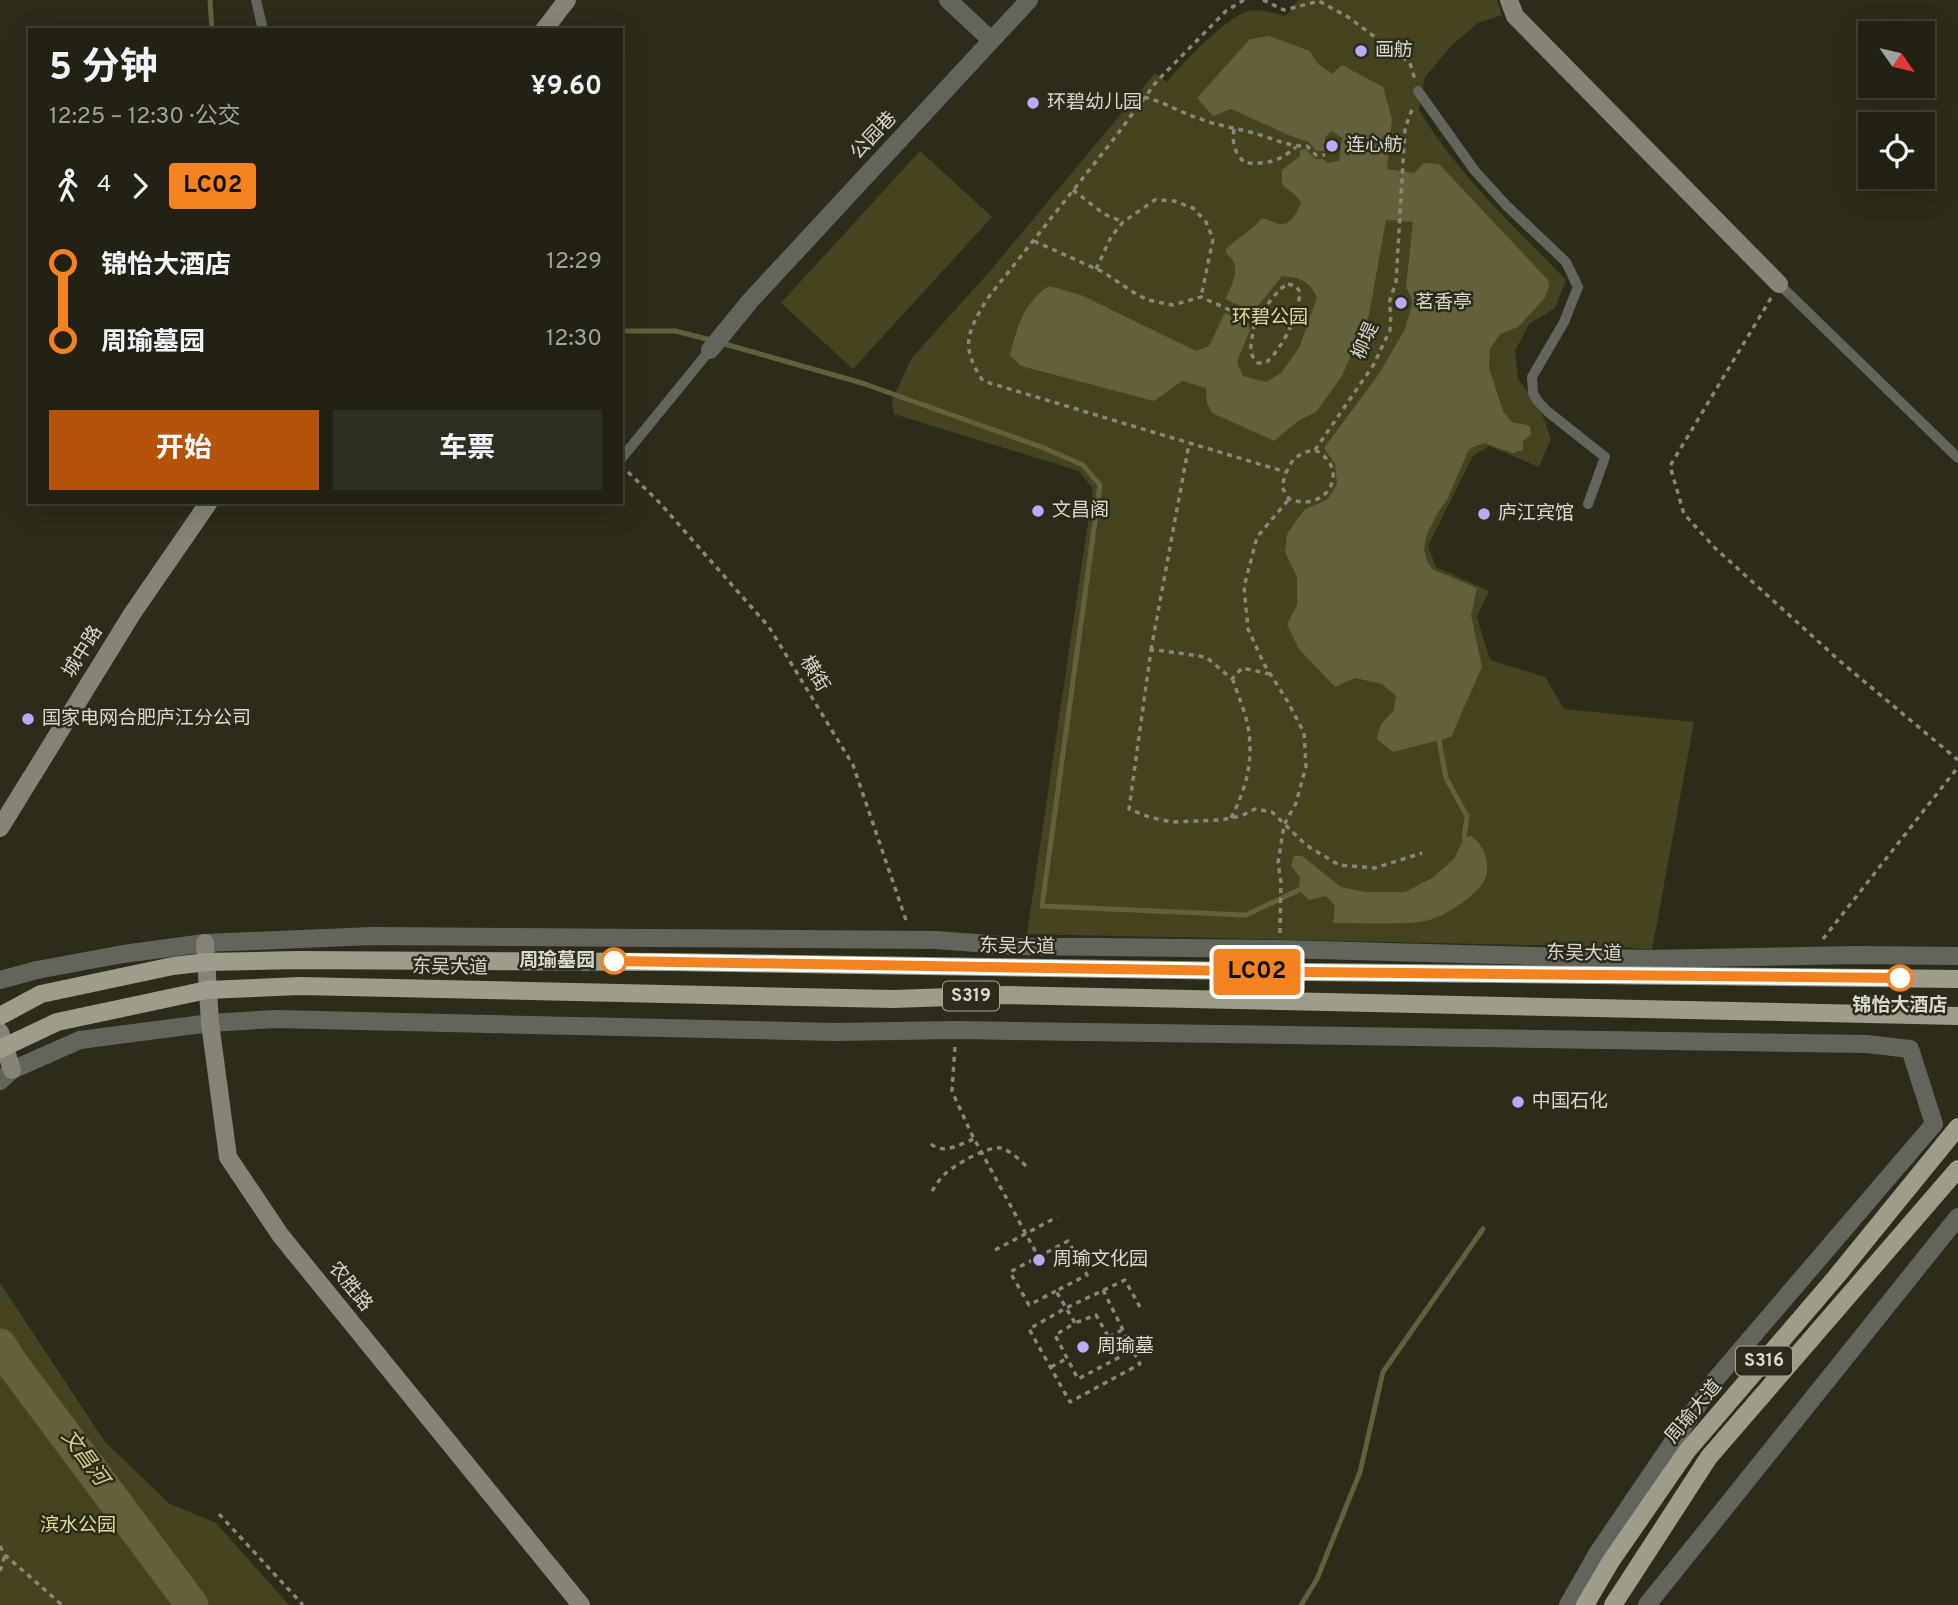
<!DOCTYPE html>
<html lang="zh">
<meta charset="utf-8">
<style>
body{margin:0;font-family:Overpass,"Noto Sans SC",sans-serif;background:#2e2e22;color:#f1f3f6;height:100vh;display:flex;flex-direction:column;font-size:26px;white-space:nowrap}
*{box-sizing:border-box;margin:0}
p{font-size:23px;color:#a2a3a0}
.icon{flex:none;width:38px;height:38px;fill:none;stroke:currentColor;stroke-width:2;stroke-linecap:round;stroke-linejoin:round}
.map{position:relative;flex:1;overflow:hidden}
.drawer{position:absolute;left:28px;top:28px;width:595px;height:476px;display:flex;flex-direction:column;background:#222114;border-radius:0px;box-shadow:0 7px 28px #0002,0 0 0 2px #3f3e34}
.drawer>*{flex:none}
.badge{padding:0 14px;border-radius:5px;font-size:24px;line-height:46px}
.needle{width:46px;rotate:124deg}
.controls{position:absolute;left:1858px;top:21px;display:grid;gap:14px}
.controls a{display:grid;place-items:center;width:77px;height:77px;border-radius:0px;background:#222114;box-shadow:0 7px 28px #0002,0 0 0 2px #3f3e34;font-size:35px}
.map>.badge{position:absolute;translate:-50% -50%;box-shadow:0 0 0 4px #fff}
.legs{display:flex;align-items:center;gap:10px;height:77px;padding:0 21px;font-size:23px}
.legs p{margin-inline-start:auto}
.summary{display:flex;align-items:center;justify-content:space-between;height:119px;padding:0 21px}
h1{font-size:38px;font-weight:700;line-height:52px}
.cta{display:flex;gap:14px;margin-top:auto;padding:14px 21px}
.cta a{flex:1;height:80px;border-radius:0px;background:#b45309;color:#fff;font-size:28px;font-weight:700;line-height:80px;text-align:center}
.cta a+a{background:#2e2e22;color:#f1f3f6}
ul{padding:0 21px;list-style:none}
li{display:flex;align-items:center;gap:24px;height:77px;font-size:26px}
li i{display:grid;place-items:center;width:10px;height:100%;margin:0 9px;background:currentColor}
li i::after{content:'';width:18px;height:18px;margin:-9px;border:5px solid;border-radius:50%;background:#222114}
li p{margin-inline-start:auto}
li:first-child i{background:linear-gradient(#0000 50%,currentColor 0)}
li:last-child i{background:linear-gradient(currentColor 50%,#0000 0)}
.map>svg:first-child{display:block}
</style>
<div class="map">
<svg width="1958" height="1605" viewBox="0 0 1958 1605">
<rect width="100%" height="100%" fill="#2d2c1a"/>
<!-- green -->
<g fill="#464320">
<path d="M 1298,0 L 1497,0 L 1502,15 L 1478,23 L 1453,44 L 1425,77 L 1419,110 C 1457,173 1515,228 1566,280 L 1555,308 L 1529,324 L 1515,351 L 1518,379 L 1540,408 L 1551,439 L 1539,467 L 1489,446 L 1473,456 L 1428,546 L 1436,567 L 1489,591 L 1477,617 L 1490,660 L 1545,677 L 1564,709 L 1694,722 L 1652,950 L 1622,947 L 1027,934 L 1093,489 L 1079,471 L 894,414 L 892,401 L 911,359 L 990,271 L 1155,73 L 1167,82 C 1182,64 1231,11 1254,10 C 1264,10 1276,14 1286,16 Z"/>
<path d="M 920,151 L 992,217 L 853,369 L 781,303 Z"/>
<path d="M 0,1283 L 105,1442 L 170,1504 L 216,1523 L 289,1605 L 0,1605 Z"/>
</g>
<!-- water -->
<g fill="#63603c">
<path d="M 1269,36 L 1310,51 L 1318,64 L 1332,74 L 1342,65 L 1383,87 L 1392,119 L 1387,169 L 1414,173 L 1424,163 L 1439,164 L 1548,280 L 1549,287 L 1545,298 L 1518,327 L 1500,334 L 1490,349 L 1489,368 L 1503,411 L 1512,422 L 1530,426 L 1531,435 L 1523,441 L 1523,450 L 1513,453 L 1484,443 L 1469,449 L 1447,500 L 1438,512 L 1427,534 L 1424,550 L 1428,563 L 1432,569 L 1477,588 L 1471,615 L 1482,667 L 1451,737 L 1393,752 L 1377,739 L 1381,724 L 1394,710 L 1396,696 L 1382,684 L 1355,678 L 1335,687 L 1298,648 L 1287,624 L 1297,605 L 1297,577 L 1285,552 L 1287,534 L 1304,510 L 1328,499 L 1337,484 L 1335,464 L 1324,448 L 1379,374 L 1405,329 L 1412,304 L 1412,299 L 1406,287 L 1413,222 L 1386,220 L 1369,315 L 1342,376 L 1316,412 L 1298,421 L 1274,441 L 1212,413 L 1207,403 L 1206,388 L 1182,381 L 1154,401 L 1021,366 L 1010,355 C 1016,330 1024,301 1049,286 L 1081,295 L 1196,351 L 1209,346 L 1225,313 L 1248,323 L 1250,330 L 1237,362 L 1243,376 L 1266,382 L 1281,373 L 1299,348 L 1317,298 C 1309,280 1301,278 1282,276 L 1253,312 L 1225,299 C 1233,283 1243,266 1226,253 L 1226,249 C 1236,239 1255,228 1261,219 C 1269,218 1272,223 1279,224 C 1291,226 1297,212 1301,203 C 1297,194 1288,191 1282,184 L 1282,170 L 1300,156 L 1300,150 L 1306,149 L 1315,159 L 1323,159 L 1328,163 L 1339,161 L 1342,138 L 1332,131 L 1325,137 L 1324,151 L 1316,151 L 1309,142 L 1293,137 L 1231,109 L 1213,116 L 1197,98 L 1250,39 Z"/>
<path d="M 1471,836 C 1483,844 1489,860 1487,873 C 1484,892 1444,918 1425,921 C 1399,925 1361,923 1333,923 L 1335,906 L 1326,896 L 1309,900 L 1299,890 L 1300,877 L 1291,866 L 1294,856 L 1302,856 L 1341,887 L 1365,892 L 1405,892 L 1432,878 L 1454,859 L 1464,838 Z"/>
</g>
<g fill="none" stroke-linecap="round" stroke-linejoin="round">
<!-- stream -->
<g stroke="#63603c" stroke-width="5">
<path d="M 210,0 L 212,30"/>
<path d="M 621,331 L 675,331 L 711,340"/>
<path d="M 721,343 L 862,383 L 1044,448 L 1083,465 L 1100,485 L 1042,906 L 1246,915 L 1299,890"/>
<path d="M 1439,740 L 1446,778 L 1467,816 L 1464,838"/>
<path d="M 1301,1605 L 1317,1579 L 1360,1472 L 1383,1372 L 1483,1229"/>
</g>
<!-- river -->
<path stroke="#63603c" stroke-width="33" d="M 0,1345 L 13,1365 L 192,1605"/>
<!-- path -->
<g stroke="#888779" stroke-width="3.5" stroke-dasharray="5 5" stroke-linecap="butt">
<path d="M 1244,0 L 1226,11 L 1157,81 L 1113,140 L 987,299 C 967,333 960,346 983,381 L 1286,472"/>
<path d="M 1263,0 L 1284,10 L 1319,1 L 1348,17 L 1410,63 L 1415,80"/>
<path d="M 1144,97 C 1164,102 1181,113 1201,119 C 1218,126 1236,128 1254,133 C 1272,138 1289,147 1307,146 L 1316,155 L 1325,155"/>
<path d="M 1234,129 C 1232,144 1234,152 1245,163 C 1268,164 1278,162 1296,147"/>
<path d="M 1073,190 L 1104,214 L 1123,222"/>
<path d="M 1034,241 L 1103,272 L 1136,294 L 1148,300 L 1173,305 L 1201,297 L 1254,321"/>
<path d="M 1096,269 L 1111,237 L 1123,222 L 1155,200 L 1174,201 L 1193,208 L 1206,222 L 1213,239 L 1201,297"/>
<path d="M 1288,284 L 1296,286 L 1300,292 C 1298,316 1284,346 1266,363 L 1258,363 C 1244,352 1255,336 1254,321 L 1280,289 Z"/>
<path d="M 1771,298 L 1670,466 L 1684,514 L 1715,548 L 1841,662 L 1958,760"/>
<path d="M 1315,450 L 1374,364 L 1390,330 L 1391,314 L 1389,303 L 1396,282 L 1405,128 L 1413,107"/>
<path d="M 1315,450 C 1352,469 1327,514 1289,499 L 1282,487 C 1287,466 1293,453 1315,450 Z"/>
<path d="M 628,472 L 658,501 L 769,627 L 853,765 L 907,923"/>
<path d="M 1151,650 L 1189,444"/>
<path d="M 1270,674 L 1242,668 L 1232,679 L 1206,657 L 1164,651 L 1151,650 L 1129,809 L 1149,817 L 1172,822 L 1221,820 L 1241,816 L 1255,809 L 1272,812 L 1306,845 L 1339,865 L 1375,868 L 1422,853"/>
<path d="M 1231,818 C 1245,791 1253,764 1249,733 C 1247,715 1238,696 1233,680"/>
<path d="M 1280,933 L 1281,882 L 1278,863 L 1284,825 L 1296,803 L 1306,766 L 1304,733 L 1288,702 L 1264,664 L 1248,629 L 1244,587 L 1257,537 L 1289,499"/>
<path d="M 1823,939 L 1958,767"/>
<path d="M 955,1047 L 952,1091 L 971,1133 L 1039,1258"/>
<path d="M 931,1144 C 944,1155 960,1144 974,1139"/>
<path d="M 932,1191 C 936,1185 940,1178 946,1173 C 956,1164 988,1146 1001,1148 C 1011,1151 1021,1161 1028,1168"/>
<path d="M 995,1250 L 1057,1217"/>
<path d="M 1103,1290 L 1140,1364 L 1070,1402 L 1029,1329 L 1066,1308 L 1125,1280 L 1140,1307"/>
<path d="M 1056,1291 L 1029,1305 L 1010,1272 L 1068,1241 L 1087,1275 L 1056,1291 L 1075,1323 L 1055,1335 L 1078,1379 L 1120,1357 L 1096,1315 L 1075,1323"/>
<path d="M 1109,1337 L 1122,1330"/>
<path d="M 1051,1367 L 1068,1358"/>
<path d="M 219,1514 L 303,1605"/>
<path d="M 0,1546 L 5,1555 L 62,1605"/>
<path d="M 0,1571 L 5,1555"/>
</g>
<!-- lane -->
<g stroke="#65645c" stroke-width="10">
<path d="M 256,0 L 263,30"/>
<path d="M 1418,91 L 1475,171 L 1506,205 L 1566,262 L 1578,287 L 1564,322 L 1532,377 L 1533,393 L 1537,400 L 1547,411 L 1605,457 L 1588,504"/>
<path d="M 1779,284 L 1958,458"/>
<path d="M 621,459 L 710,350"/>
</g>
<!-- street -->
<g stroke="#65645c" stroke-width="18">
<path d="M 948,0 L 991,40"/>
<path d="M 710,350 L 750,301 L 1029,0"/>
<path d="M 0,980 L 37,970 L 123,954 L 205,943 L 373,936 L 936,940 L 1016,946 L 1280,949 L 1647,959 L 1857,955 L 1958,956"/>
<path d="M 0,1081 L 12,1070 L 80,1040 L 210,1023 L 276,1019 L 834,1032 L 956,1030 L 1867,1044 L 1910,1049 L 1934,1124 L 1715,1380 L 1597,1554 L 1568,1605"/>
<path d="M 1647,1605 L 1958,1217"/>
</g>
<!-- secondary -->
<g stroke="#858477" stroke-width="18">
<path d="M 1509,0 L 1515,16 L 1779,284"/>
<path d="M 544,30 L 567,0"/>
<path d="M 0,828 L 132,614 L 209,502"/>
<path d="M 205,943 L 210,1023 L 228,1157 L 281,1236 L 581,1605"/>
<path d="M 0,1032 L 12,1070"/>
</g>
<!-- primary -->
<g stroke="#9e9d8b" stroke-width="18">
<path d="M 0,1016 L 41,994 L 173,966 L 207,962 L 297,960 L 667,962 L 1305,972 L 1958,979"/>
<path d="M 0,1049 L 57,1022 L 207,990 L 300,986 L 893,999 L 1007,995 L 1958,1016"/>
<path d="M 1585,1605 L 1611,1561 L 1687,1451 L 1836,1277 L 1958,1127"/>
<path d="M 1613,1605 L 1709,1457 L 1958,1169"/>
</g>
</g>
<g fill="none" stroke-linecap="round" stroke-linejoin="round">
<defs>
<path id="line-1" d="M 614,961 L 1305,972 L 1900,978"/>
</defs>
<!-- line-1 casing -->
<use href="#line-1" stroke="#fff" stroke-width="16"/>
<!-- line-1 -->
<use href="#line-1" stroke="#f58220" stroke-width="10"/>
</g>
<!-- markers -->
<g fill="#baaaf7" stroke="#2d2c1a" stroke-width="2.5">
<circle cx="1361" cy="51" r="7"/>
<circle cx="1033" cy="103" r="7"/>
<circle cx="1332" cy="146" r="7"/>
<circle cx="1401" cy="303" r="7"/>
<circle cx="1038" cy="511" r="7"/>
<circle cx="1484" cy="514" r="7"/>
<circle cx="28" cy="719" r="7"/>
<circle cx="1518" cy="1102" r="7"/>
<circle cx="1039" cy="1260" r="7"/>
<circle cx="1083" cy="1347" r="7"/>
</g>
<g fill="#fff" stroke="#f58220" stroke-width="3.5">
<circle cx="614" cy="961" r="12"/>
<circle cx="1900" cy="978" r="12"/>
</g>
<g text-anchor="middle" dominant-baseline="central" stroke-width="5" stroke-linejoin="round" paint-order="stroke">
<!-- shield labels -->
<g fill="#2d2c1a" stroke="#a6a598" stroke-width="2">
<rect x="943" y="981.5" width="56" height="29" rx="5"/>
<rect x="1736" y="1346.5" width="56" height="29" rx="5"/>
</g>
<g font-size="18" font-weight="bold" fill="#dad9ce">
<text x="971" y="996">S319</text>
<text x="1764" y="1361">S316</text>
</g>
<!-- poi labels -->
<g font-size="19" fill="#dad9ce" stroke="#2d2c1a" text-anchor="start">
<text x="1375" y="51">画舫</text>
<text x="1047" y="103">环碧幼儿园</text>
<text x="1346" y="146">连心舫</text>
<text x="1415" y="303">茗香亭</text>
<text x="1052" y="511">文昌阁</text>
<text x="1498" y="514">庐江宾馆</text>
<text x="42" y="719">国家电网合肥庐江分公司</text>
<text x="1532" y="1102">中国石化</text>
<text x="1053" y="1260">周瑜文化园</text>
<text x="1097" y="1347">周瑜墓</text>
</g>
<!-- street labels -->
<g font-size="19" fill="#dad9ce" stroke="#2d2c1a">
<text transform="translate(874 136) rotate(-47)">公园巷</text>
<text transform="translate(1366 341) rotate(-66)">柳堤</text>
<text transform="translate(83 652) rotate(-58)">城中路</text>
<text transform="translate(814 674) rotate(59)">横街</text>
<text transform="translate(1017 947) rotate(1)">东吴大道</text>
<text transform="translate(1584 954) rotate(1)">东吴大道</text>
<text transform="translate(450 968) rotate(1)">东吴大道</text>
<text transform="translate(350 1287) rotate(51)">农胜路</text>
<text transform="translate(1694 1412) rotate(-50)">周瑜大道</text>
</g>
<!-- park labels -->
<g font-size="19" fill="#e1db9b" stroke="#2d2c1a">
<text x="1270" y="318">环碧公园</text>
<text x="78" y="1526">滨水公园</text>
</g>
<!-- stop labels -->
<g font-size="19" font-weight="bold" fill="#dad9ce" stroke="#2d2c1a" text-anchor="end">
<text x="595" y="961">周瑜墓园</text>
<text x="1900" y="1006" text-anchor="middle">锦怡大酒店</text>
</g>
<!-- water labels -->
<g font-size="21" font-style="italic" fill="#d4ce8e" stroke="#2d2c1a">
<text transform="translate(84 1458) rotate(54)">文昌河</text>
</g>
</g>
</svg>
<div class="controls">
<a><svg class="needle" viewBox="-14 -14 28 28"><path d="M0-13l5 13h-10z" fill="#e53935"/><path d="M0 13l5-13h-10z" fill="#a2a3a0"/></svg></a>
<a><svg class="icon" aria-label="locate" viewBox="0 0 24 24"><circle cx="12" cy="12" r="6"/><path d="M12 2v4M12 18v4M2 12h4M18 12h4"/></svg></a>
</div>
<b class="badge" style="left:1257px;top:972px;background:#f58220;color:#111">LC02</b>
<section class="drawer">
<div class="summary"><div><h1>5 分钟</h1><p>12:25 – 12:30 · 公交</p></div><b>¥9.60</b></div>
<div class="legs"><svg class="icon" aria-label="walk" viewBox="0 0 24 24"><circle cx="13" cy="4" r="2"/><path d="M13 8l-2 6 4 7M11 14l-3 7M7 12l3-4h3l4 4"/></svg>4<svg class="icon" aria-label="forward" viewBox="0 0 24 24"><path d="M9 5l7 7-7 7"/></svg><b class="badge" style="background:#f58220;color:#111">LC02</b></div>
<ul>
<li><i style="color:#f58220"></i><b>锦怡大酒店</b><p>12:29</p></li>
<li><i style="color:#f58220"></i><b>周瑜墓园</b><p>12:30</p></li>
</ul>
<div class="cta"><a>开始</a><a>车票</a></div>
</section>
</div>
